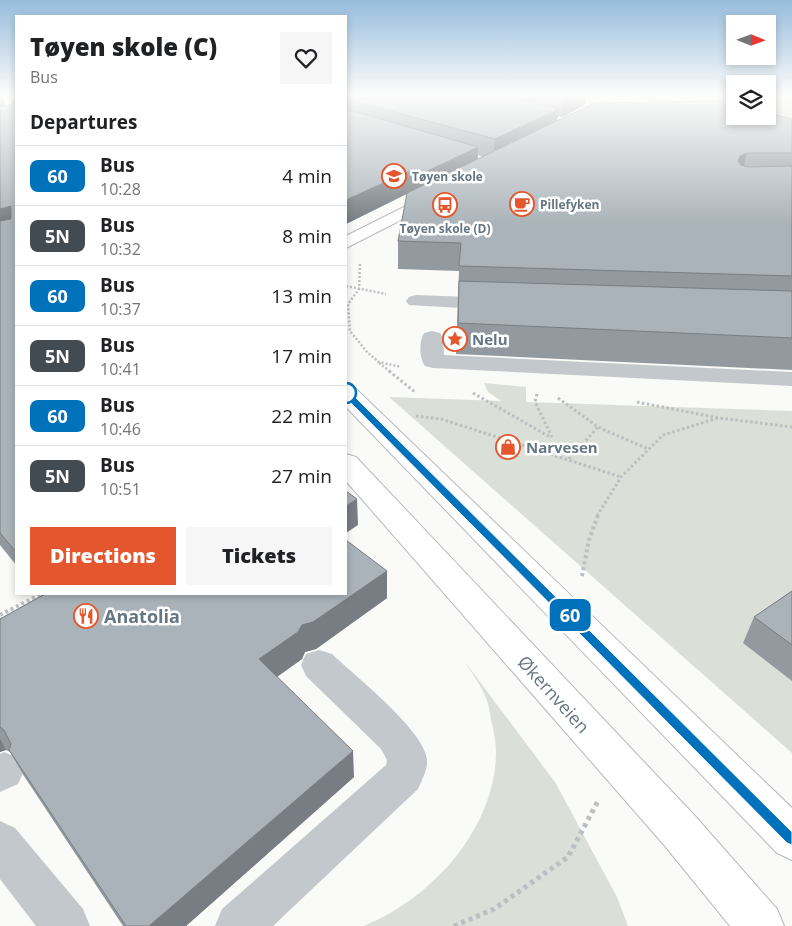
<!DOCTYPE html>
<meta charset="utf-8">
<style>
body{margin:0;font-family:"Open Sans",sans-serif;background:#f6f6f6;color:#202124;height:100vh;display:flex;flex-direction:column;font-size:19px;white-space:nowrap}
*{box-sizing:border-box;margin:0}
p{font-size:16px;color:#757577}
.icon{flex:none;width:28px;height:28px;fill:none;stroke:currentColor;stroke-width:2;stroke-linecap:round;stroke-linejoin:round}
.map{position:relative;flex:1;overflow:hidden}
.side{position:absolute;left:15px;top:15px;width:332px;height:580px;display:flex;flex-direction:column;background:#fff;border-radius:0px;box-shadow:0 2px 8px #0003}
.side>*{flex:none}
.badge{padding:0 10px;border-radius:8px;font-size:18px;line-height:32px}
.needle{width:32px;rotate:91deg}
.buttons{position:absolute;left:726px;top:15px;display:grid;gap:10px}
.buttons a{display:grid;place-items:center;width:50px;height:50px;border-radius:0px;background:#fff;box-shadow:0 2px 8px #0003;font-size:25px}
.map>.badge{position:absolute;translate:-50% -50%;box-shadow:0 0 0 2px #fff}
h2{padding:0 15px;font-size:19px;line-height:45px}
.round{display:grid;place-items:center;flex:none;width:52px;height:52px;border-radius:0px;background:#f6f6f6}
.head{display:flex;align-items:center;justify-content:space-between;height:85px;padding:0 15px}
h1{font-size:24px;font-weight:800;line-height:38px}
.cta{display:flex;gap:10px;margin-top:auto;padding:10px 15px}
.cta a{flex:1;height:58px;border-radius:0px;background:#e4572e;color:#fff;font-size:20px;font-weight:800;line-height:58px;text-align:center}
.cta a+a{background:#f6f6f6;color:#202124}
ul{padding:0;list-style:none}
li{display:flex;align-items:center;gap:15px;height:60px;padding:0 15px;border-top:1px solid #e0e0e0}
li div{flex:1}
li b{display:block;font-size:19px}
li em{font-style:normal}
li .badge{min-width:55px;font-weight:700;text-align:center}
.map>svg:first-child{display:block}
</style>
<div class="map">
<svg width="792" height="926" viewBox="0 0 792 926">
<rect width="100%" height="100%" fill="#fafaf8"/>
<!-- green -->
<g fill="#dadfd7">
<path d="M 671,95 L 735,95 L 735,113 L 686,101 Z"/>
<path d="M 768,95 L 792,95 L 792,127 L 768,116 Z"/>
<path d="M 484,383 L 526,387 L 526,402 L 792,411 L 792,753 L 389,397 L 501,401 L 488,392 Z"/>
<path d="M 465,662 L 555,782 L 617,897 L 628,926 L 364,926 C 432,898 494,830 496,754 C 496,743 494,731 491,720 C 490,713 489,705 486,698 C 481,685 472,674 465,662 Z"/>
</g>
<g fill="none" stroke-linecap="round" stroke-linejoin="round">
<defs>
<g id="major">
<path d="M 624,95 L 642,95 L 590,122 L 585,123 L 579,119 L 580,116 Z"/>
<path d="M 438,190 L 444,192 L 446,195 L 444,198 L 346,248 L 346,236 Z"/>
<path d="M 346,386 L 355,388 L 792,808 L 792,860 L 777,853 L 346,407 Z"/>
<path d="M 346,454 L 356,457 L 695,816 L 777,909 L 784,926 L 730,926 L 665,846 L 346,481 Z"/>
</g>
</defs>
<!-- major casing -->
<use href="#major" stroke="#b5babe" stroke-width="2"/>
<!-- path-far4 -->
<path stroke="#bbbfc2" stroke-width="1" stroke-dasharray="1 1" stroke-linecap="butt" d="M 768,99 L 792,103"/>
<!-- path-far3 -->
<g stroke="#bbbfc2" stroke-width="2.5" stroke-dasharray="2 2" stroke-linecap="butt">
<path d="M 360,264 L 359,289 L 348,304 L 350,331 L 367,352 L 379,362 L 401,367"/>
<path d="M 346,286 L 386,294"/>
<path d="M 379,363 L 391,372"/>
</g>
<!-- path-far2 -->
<g stroke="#bbbfc2" stroke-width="3" stroke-dasharray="2.5 2.5" stroke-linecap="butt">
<path d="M 389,371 L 415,392"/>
<path d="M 473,393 L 550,437"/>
<path d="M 537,394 L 535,402 L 552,437"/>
<path d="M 558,398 L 598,427 L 648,449"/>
<path d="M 637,402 L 719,418 L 792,427"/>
<path d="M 416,416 L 441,419 L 621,477"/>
<path d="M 569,459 L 598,427"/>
<path d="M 597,516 L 621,477 L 663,435 L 718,418"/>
</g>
<!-- path-far1 -->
<g stroke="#bbbfc2" stroke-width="4" stroke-dasharray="3 3" stroke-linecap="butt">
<path d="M 582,576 L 589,540 L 598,515"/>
<path d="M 0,615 L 41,594"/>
</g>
<!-- path -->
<path stroke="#bbbfc2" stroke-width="5" stroke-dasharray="4 4" stroke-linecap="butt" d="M 454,926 L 494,909 L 568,857 L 598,801"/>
<!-- minor -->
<g fill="#c3c8cc" fill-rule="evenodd">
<path d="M 631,95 L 653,95 L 702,107 L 704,110 L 698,114 L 633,97 Z"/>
<path d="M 416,295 L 496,298 L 503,300 L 506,304 L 503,308 L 496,310 L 409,305 L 406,301 L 409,297 Z"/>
<path d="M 432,331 L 440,333 L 443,338 L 444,355 L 792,372 L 792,386 L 433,368 L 425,366 C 419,358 419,341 424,333 Z"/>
<path d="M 319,650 L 332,654 C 355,676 423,729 427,759 C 428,769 422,780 418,789 L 273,926 L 215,926 L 222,909 L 386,765 L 387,760 L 381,749 L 306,676 L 301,665 L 306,654 Z"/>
<path d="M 4,752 L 18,758 L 24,771 L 18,784 L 0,792 L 0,754 Z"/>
<path d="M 0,821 L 15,828 L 83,909 L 90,926 L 36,926 L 0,879 Z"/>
</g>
<!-- major -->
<use href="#major" fill="#fff" fill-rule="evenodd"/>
</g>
<!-- wall -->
<g fill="#929a9f" fill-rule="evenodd">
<path d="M 0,95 L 2,95 L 5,106 L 12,105 L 16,103 L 16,565 L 0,545 Z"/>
<path d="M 346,95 L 586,95 L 585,105 L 562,117 L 558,116 L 557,120 L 792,119 L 792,370 L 456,354 L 459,271 L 398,269 L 398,241 L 407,194 L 346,224 ZM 478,155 L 483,157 L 478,159 Z"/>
<path d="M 387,571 L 387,598 L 316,649 L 305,652 L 302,659 L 277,677 L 354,777 L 186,926 L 123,926 L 24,776 L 10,752 L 6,750 L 0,752 L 0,619 L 41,596 L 40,594 L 346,594 Z"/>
<path d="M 792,591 L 792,681 L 743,643 L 754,617 Z"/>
</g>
<!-- shaded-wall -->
<g fill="#777d82">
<path d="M 2,95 L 7,111 L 0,112 L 0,96 Z"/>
<path d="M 571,95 L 586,95 L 585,105 L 562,117 L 564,99 Z"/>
<path d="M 559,109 L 556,128 L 493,160 L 495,139 Z"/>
<path d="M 478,147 L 477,168 L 410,192 L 346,224 L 346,200 L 412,170 Z"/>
<path d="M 747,153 L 741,177 L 738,161 L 740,156 Z"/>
<path d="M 11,206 L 16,224 L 0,231 L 0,209 Z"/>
<path d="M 357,499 L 358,525 L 346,533 L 346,506 Z"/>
<path d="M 387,571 L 387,598 L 316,649 L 305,652 L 302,659 L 264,686 L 259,659 L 302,625 Z"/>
<path d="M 0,739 L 6,750 L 0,752 Z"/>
<path d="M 353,751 L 354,777 L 186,926 L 149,926 Z"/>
</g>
<!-- building -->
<g fill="#aab3b9" stroke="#777d82">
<path d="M 346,95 L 506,95 L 559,109 L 495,139 L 346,99 Z"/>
<path d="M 551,95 L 571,95 L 564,99 Z"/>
<path d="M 13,101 L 16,103 L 16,552 L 0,533 L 0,221 L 11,219 L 11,206 L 0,209 L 0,106 L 12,105 Z"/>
<path d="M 715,101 L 735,106 L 735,116 L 768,116 L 768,113 L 792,119 L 792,153 L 747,153 L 740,156 L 738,161 L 741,165 L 748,167 L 792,166 L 792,276 L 459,266 L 461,243 L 398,241 L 407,193 L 594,103 Z"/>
<path d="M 346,109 L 478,147 L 411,179 L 412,170 L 346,200 Z"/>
<path d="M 459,281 L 792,291 L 792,338 L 458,323 Z"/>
<path d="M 346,491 L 357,499 L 346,506 Z"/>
<path d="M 346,540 L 387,571 L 313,622 L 302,625 L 298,632 L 259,659 L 353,751 L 149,926 L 126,926 L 9,750 L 11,744 L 4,730 L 0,727 L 0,619 L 45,594 L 346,594 Z"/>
<path d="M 792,591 L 792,645 L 754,617 Z"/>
</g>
<!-- sky -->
<linearGradient id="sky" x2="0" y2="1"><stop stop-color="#96bcdc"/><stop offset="0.42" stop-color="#fdfdfc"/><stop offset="1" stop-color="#fdfdfc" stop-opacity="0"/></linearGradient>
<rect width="792" height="225" fill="url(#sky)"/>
<!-- line -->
<path fill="#0072bc" stroke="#fff" d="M 343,391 L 349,391 L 792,832 L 792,845 L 787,843 L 343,395 Z"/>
<!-- icons -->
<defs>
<symbol id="school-ring" viewBox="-11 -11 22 22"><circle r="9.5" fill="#fff" stroke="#e4572e" stroke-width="1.5"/><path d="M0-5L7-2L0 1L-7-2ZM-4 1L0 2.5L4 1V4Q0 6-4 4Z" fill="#e4572e"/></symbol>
<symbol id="cafe-ring" viewBox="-11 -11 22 22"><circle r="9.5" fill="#fff" stroke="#e4572e" stroke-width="1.5"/><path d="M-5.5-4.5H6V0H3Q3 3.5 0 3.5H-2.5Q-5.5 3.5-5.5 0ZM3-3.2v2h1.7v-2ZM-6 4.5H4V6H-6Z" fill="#e4572e"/></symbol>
<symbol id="bus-ring" viewBox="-11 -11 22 22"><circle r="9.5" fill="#fff" stroke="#e4572e" stroke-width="1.5"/><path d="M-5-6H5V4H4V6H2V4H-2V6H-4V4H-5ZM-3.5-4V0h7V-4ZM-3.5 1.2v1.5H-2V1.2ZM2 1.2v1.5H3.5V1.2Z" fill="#e4572e"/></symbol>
<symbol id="sight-ring" viewBox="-11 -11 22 22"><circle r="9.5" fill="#fff" stroke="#e4572e" stroke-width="1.5"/><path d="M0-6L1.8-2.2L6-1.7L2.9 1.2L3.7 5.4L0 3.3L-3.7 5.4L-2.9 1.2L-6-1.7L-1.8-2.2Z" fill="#e4572e"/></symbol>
<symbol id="shop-ring" viewBox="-11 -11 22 22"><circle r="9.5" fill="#fff" stroke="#e4572e" stroke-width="1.5"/><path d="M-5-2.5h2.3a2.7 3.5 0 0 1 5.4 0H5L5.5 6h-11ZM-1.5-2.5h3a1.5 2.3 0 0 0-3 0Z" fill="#e4572e"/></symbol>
<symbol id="restaurant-ring" viewBox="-11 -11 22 22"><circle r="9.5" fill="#fff" stroke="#e4572e" stroke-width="1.5"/><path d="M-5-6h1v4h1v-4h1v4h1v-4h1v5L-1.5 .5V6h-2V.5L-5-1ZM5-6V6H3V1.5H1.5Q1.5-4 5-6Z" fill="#e4572e"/></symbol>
</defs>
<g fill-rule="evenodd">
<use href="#school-ring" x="380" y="162" width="28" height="28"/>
<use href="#cafe-ring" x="508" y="190" width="28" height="28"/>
<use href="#bus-ring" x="431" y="191" width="28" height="28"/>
<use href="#sight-ring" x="441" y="325" width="28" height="28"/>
<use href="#shop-ring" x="494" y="433" width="28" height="28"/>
<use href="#restaurant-ring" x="72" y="602" width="28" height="28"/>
</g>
<!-- markers -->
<circle fill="#fff" stroke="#0072bc" stroke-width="2.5" cx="346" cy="393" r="10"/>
<g text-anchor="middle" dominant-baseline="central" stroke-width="5" stroke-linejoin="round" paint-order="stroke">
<!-- far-poi labels -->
<g font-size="12" font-weight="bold" fill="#657683" stroke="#fff" text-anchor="start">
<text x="412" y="176">Tøyen skole</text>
<text x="540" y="204">Pillefyken</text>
<text x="445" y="228" text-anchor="middle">Tøyen skole (D)</text>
</g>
<!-- poi labels -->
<g font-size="15" font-weight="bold" fill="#657683" stroke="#fff" text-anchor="start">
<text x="472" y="339">Nelu</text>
<text x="526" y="447">Narvesen</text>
</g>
<!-- near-poi labels -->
<g font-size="18" font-weight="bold" fill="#657683" stroke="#fff" text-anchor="start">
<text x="104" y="616">Anatolia</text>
</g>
<!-- near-street labels -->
<g font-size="18" fill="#657683" stroke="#fff">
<text transform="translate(554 694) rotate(48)">Økernveien</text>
</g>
</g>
</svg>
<div class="buttons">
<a><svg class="needle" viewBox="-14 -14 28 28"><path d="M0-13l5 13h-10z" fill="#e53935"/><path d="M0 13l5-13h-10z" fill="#757577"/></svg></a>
<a><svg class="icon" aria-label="layers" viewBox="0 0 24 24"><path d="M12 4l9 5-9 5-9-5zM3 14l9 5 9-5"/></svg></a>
</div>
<b class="badge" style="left:570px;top:615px;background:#0072bc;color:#fff">60</b>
<section class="side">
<div class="head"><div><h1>Tøyen skole (C)</h1><p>Bus</p></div><a class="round"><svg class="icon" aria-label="heart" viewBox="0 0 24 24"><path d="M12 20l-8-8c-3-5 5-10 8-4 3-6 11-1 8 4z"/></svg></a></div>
<h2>Departures</h2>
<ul>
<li><span class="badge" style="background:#0072bc;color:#fff">60</span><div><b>Bus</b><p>10:28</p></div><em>4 min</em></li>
<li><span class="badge" style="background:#424a52;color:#fff">5N</span><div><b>Bus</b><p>10:32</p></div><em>8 min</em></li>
<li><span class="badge" style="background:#0072bc;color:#fff">60</span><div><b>Bus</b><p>10:37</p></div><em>13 min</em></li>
<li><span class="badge" style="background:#424a52;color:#fff">5N</span><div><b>Bus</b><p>10:41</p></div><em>17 min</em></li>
<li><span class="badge" style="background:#0072bc;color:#fff">60</span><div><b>Bus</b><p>10:46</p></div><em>22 min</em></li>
<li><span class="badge" style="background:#424a52;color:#fff">5N</span><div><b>Bus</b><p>10:51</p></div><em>27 min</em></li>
</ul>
<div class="cta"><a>Directions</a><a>Tickets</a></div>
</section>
</div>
